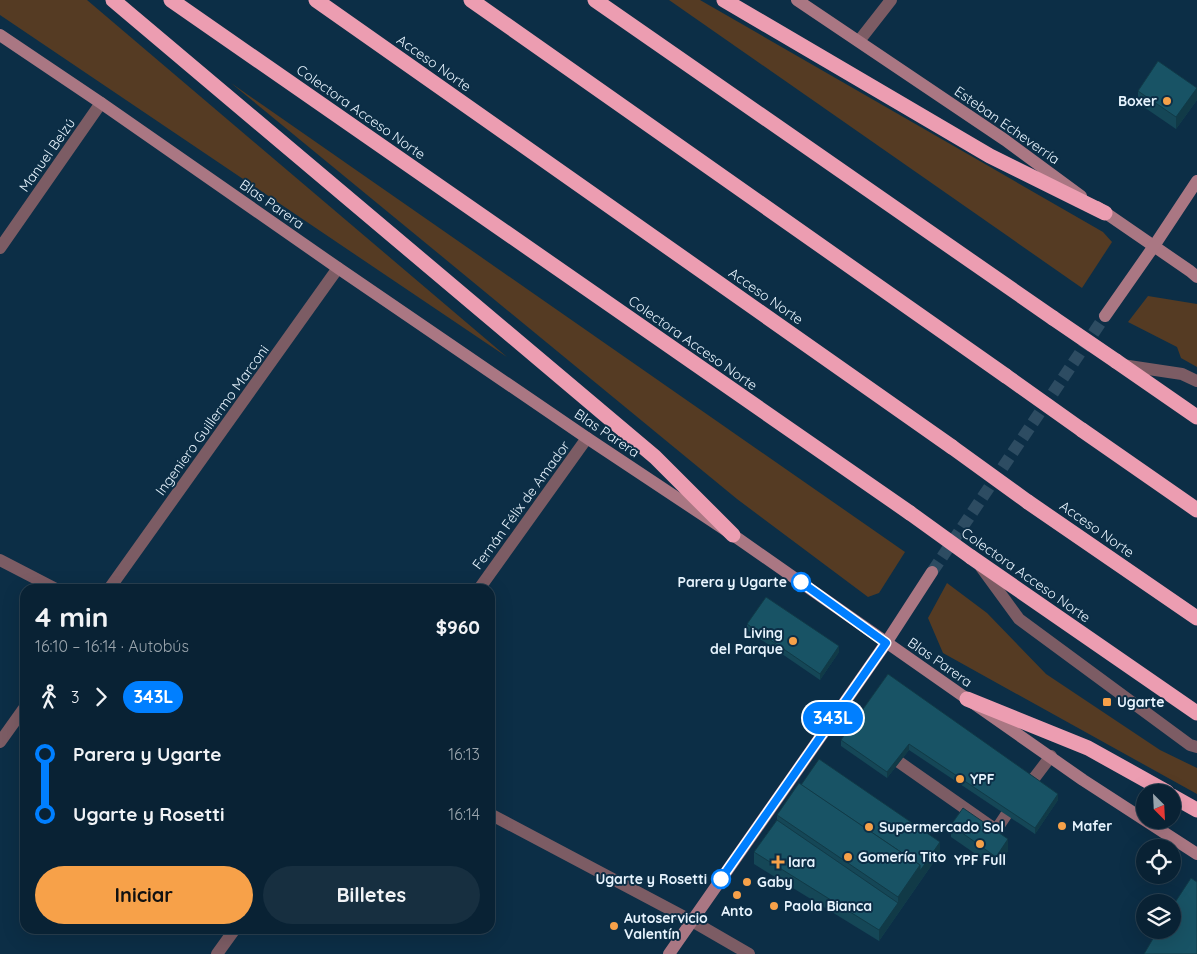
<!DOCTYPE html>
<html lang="es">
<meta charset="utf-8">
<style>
body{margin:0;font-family:Quicksand,sans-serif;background:#172f40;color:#f1f3f6;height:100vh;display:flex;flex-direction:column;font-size:19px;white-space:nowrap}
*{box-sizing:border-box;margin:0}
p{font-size:16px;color:#99a4ac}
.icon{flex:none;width:28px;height:28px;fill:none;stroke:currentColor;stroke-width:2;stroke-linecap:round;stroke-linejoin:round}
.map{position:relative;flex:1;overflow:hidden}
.panel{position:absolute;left:20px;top:584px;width:475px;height:350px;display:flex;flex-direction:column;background:#092234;border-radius:15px;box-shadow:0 5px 20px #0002,0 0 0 1px #293f4f}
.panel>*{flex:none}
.badge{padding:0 10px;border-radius:16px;font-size:18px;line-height:32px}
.needle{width:32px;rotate:156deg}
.buttons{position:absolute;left:1136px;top:784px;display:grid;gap:10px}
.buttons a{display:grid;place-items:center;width:45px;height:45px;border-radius:50%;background:#092234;box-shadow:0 5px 20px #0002,0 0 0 1px #293f4f;font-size:25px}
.map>.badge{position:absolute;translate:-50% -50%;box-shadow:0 0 0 2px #fff}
.legs{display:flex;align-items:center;gap:8px;height:55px;padding:0 15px;font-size:16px}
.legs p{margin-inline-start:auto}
.summary{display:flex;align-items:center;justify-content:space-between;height:85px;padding:0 15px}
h1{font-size:28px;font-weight:800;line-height:38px}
.button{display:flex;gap:10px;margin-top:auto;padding:10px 15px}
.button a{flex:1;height:58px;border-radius:30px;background:#f7a149;color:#111;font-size:20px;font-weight:800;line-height:58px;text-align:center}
.button a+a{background:#172f40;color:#f1f3f6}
ul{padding:0 15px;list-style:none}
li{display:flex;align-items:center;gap:18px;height:60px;font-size:19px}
li i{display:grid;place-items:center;width:8px;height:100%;margin:0 6px;background:currentColor}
li i::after{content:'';width:12px;height:12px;margin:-6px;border:4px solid;border-radius:50%;background:#092234}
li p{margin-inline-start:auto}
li:first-child i{background:linear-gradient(#0000 50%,currentColor 0)}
li:last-child i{background:linear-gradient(currentColor 50%,#0000 0)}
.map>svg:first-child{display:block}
</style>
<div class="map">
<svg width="1197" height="954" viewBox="0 0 1197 954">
<rect width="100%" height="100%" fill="#0c2e46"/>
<!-- green -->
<g fill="#553b23">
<path d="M 0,0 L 87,0 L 507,357 L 0,15 Z"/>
<path d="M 669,0 L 700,0 L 1103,232 L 1112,242 L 1082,288 Z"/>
<path d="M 231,83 L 905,552 L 879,593 L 868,597 L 737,499 Z"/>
<path d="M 1148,296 L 1197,304 L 1197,367 L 1181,358 L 1177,347 L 1128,322 Z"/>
<path d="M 947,583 L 987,613 L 1046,674 L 1160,750 L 1197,768 L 1197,794 L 943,653 L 928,618 Z"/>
</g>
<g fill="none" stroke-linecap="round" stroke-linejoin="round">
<!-- secondary-tunnel -->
<path stroke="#2d4c62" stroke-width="12" stroke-dasharray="12 6" stroke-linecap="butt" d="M 932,572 L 1105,316"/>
<!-- lane -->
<g stroke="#7c5c64" stroke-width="12">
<path d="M 1122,365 L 1182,374 L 1197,381"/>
<path d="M 981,567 L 1019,619 L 1190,745 L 1197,747"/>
<path d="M 834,717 L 852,730"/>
<path d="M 899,762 L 996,830 L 1006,815"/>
<path d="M 1032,781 L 1051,756"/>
</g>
<!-- street -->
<g stroke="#7c5c64" stroke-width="12">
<path d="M 859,41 L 891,0"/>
<path d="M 0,248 L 101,103"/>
<path d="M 0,560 L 56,589"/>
<path d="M 109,589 L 338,268"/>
<path d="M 479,589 L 587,438"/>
<path d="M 0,742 L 25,707"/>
<path d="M 490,814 L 692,921 L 749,954"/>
<path d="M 217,954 L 235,929"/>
</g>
<!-- secondary -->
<g stroke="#aa7783" stroke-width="12">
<path d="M 797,0 L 1005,140 L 1081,196"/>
<path d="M 0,35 L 101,103 L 338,268 L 587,438 L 733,535 L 1083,780 L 1197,854"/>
<path d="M 1097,207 L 1190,271 L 1197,277"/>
<path d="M 1105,316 L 1154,246 L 1197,181"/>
<path d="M 669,954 L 886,643 L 932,572"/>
</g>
<!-- highway -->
<g stroke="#ec9db1" stroke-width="15">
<path d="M 113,0 L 655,457 L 733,535"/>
<path d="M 171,0 L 910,513"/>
<path d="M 316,0 L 952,447"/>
<path d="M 471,0 L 1006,376"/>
<path d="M 595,0 L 1053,318"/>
<path d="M 724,0 L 990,156 L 1105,213"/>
<path d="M 1116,361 L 1197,417"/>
<path d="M 1082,430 L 1197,510"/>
<path d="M 1028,502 L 1197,618"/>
<path d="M 971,557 L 1197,713"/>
<path d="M 967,699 L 1088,748 L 1167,792"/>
<path d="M 1172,796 L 1197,810"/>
</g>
<!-- highway-bridge -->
<g stroke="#ec9db1" stroke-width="15">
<path d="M 1053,318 L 1116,361"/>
<path d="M 1006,376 L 1082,430"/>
<path d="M 952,447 L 1028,502"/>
<path d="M 910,513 L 971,557"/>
</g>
</g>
<!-- wall -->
<g fill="#154757">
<path d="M 1138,91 L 1197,100 L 1176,129 L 1138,103 Z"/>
<path d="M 747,624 L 839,652 L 820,680 L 747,630 Z"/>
<path d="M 888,674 L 1058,800 L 1035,834 L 909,750 L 887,778 L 841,746 L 841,740 Z"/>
<path d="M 801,785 L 940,853 L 879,941 L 754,864 L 754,852 L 777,820 L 777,815 Z"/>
<path d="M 951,825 L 1008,851 L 996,868 L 951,837 Z"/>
</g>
<!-- shaded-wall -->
<g fill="#113a47">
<path d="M 1197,88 L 1197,100 L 1176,129 L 1176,117 Z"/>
<path d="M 839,646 L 839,652 L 820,680 L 820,674 Z"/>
<path d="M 909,744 L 909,750 L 887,778 L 887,772 Z"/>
<path d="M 1058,794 L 1058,800 L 1035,834 L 1035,828 Z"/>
<path d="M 1008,839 L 1008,851 L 996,868 L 996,857 Z"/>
<path d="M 940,842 L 940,853 L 879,941 L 879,930 L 898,903 L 898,897 L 920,865 Z"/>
</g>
<!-- building -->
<g fill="#185365" stroke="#113a47">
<path d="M 1158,61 L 1197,88 L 1176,117 L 1138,91 Z"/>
<path d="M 766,597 L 839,646 L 820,674 L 747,624 Z"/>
<path d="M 888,674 L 1058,794 L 1035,828 L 909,744 L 887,772 L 841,740 Z"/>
<path d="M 819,759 L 940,842 L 920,871 L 920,865 L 801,785 Z"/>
<path d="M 799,783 L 920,865 L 898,897 L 777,815 Z"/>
<path d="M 963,808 L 1008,839 L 996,857 L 951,825 Z"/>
<path d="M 777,820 L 898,903 L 879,930 L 754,852 Z"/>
<path d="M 1191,878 L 1197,882 L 1197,954 L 1144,954 L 1158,930 L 1172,930 L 1172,907 Z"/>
</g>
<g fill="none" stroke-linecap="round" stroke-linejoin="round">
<defs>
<path id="line-1" d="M 721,879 L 886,643 L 801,582"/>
</defs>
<!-- line-1 casing -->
<use href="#line-1" stroke="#fff" stroke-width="11"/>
<!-- line-1 -->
<use href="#line-1" stroke="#007fff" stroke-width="8"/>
</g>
<!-- markers -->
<g fill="#f7a149" stroke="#0c2e46" stroke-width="2">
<circle cx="1167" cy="101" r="5"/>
<circle cx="793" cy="641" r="5"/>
<rect x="1102" y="697" width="10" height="10" rx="2.5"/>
<circle cx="960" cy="779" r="5"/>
<circle cx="1062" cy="826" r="5"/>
<circle cx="869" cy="827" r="5"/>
<circle cx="980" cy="844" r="5"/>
<circle cx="848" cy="857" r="5"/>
<path d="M775.5 854.5h5v5h5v5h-5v5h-5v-5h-5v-5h5z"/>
<circle cx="747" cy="882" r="5"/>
<circle cx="737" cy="895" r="5"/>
<circle cx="774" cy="906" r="5"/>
<circle cx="614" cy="926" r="5"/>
</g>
<g fill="#fff" stroke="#007fff" stroke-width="2.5">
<circle cx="801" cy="582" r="9"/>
<circle cx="721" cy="879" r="9"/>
</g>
<g text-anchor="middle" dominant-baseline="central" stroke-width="4" stroke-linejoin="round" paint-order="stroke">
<!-- street labels -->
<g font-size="14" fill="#e7f4fe" stroke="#0c2e46">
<text transform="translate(434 63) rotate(35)">Acceso Norte</text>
<text transform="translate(361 112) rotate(35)">Colectora Acceso Norte</text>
<text transform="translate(1007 125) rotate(35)">Esteban Echeverría</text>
<text transform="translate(47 155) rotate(-55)">Manuel Belzú</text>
<text transform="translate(272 204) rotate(35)">Blas Parera</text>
<text transform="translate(766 296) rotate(35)">Acceso Norte</text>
<text transform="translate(693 343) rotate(35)">Colectora Acceso Norte</text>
<text transform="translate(212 420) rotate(-54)">Ingeniero Guillermo Marconi</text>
<text transform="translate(607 433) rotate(34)">Blas Parera</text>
<text transform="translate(521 505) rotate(-54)">Fernán Félix de Amador</text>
<text transform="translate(1097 529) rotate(35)">Acceso Norte</text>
<text transform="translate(1026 575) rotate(35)">Colectora Acceso Norte</text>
<text transform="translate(940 662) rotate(35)">Blas Parera</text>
</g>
<!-- poi labels -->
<g font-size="14" font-weight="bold" fill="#e7f4fe" stroke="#0c2e46" text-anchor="start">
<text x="1157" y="101" text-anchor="end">Boxer</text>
<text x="783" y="633" text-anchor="end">Living<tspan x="783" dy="16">del Parque</tspan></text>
<text x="1117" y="702">Ugarte</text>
<text x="970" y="779">YPF</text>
<text x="1072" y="826">Mafer</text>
<text x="879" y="827">Supermercado Sol</text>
<text x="858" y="857">Gomería Tito</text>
<text x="980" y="860" text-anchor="middle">YPF Full</text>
<text x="788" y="862">Iara</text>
<text x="757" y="882">Gaby</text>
<text x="784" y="906">Paola Bianca</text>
<text x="737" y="911" text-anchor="middle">Anto</text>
<text x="624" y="918">Autoservicio<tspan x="624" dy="16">Valentín</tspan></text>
</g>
<!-- stop labels -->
<g font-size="14" font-weight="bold" fill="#e7f4fe" stroke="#0c2e46" text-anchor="end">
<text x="787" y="582">Parera y Ugarte</text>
<text x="707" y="879">Ugarte y Rosetti</text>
</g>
</g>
</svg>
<div class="buttons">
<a><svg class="needle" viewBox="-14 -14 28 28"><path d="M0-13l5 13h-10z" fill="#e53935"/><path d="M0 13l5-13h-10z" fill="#99a4ac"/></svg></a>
<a><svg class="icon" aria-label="locate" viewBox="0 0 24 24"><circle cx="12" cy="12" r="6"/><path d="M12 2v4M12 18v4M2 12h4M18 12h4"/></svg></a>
<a><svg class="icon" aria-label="layers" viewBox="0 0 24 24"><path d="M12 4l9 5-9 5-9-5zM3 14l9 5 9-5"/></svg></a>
</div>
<b class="badge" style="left:833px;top:718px;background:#007fff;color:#fff">343L</b>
<section class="panel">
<div class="summary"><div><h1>4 min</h1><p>16:10 – 16:14 · Autobús</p></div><b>$960</b></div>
<div class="legs"><svg class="icon" aria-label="walk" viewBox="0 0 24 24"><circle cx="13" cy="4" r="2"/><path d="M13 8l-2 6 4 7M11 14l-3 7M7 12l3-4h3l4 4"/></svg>3<svg class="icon" aria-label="forward" viewBox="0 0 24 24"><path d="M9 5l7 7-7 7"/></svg><b class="badge" style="background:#007fff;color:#fff">343L</b></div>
<ul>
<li><i style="color:#007fff"></i><b>Parera y Ugarte</b><p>16:13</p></li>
<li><i style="color:#007fff"></i><b>Ugarte y Rosetti</b><p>16:14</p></li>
</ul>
<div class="button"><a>Iniciar</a><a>Billetes</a></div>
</section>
</div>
